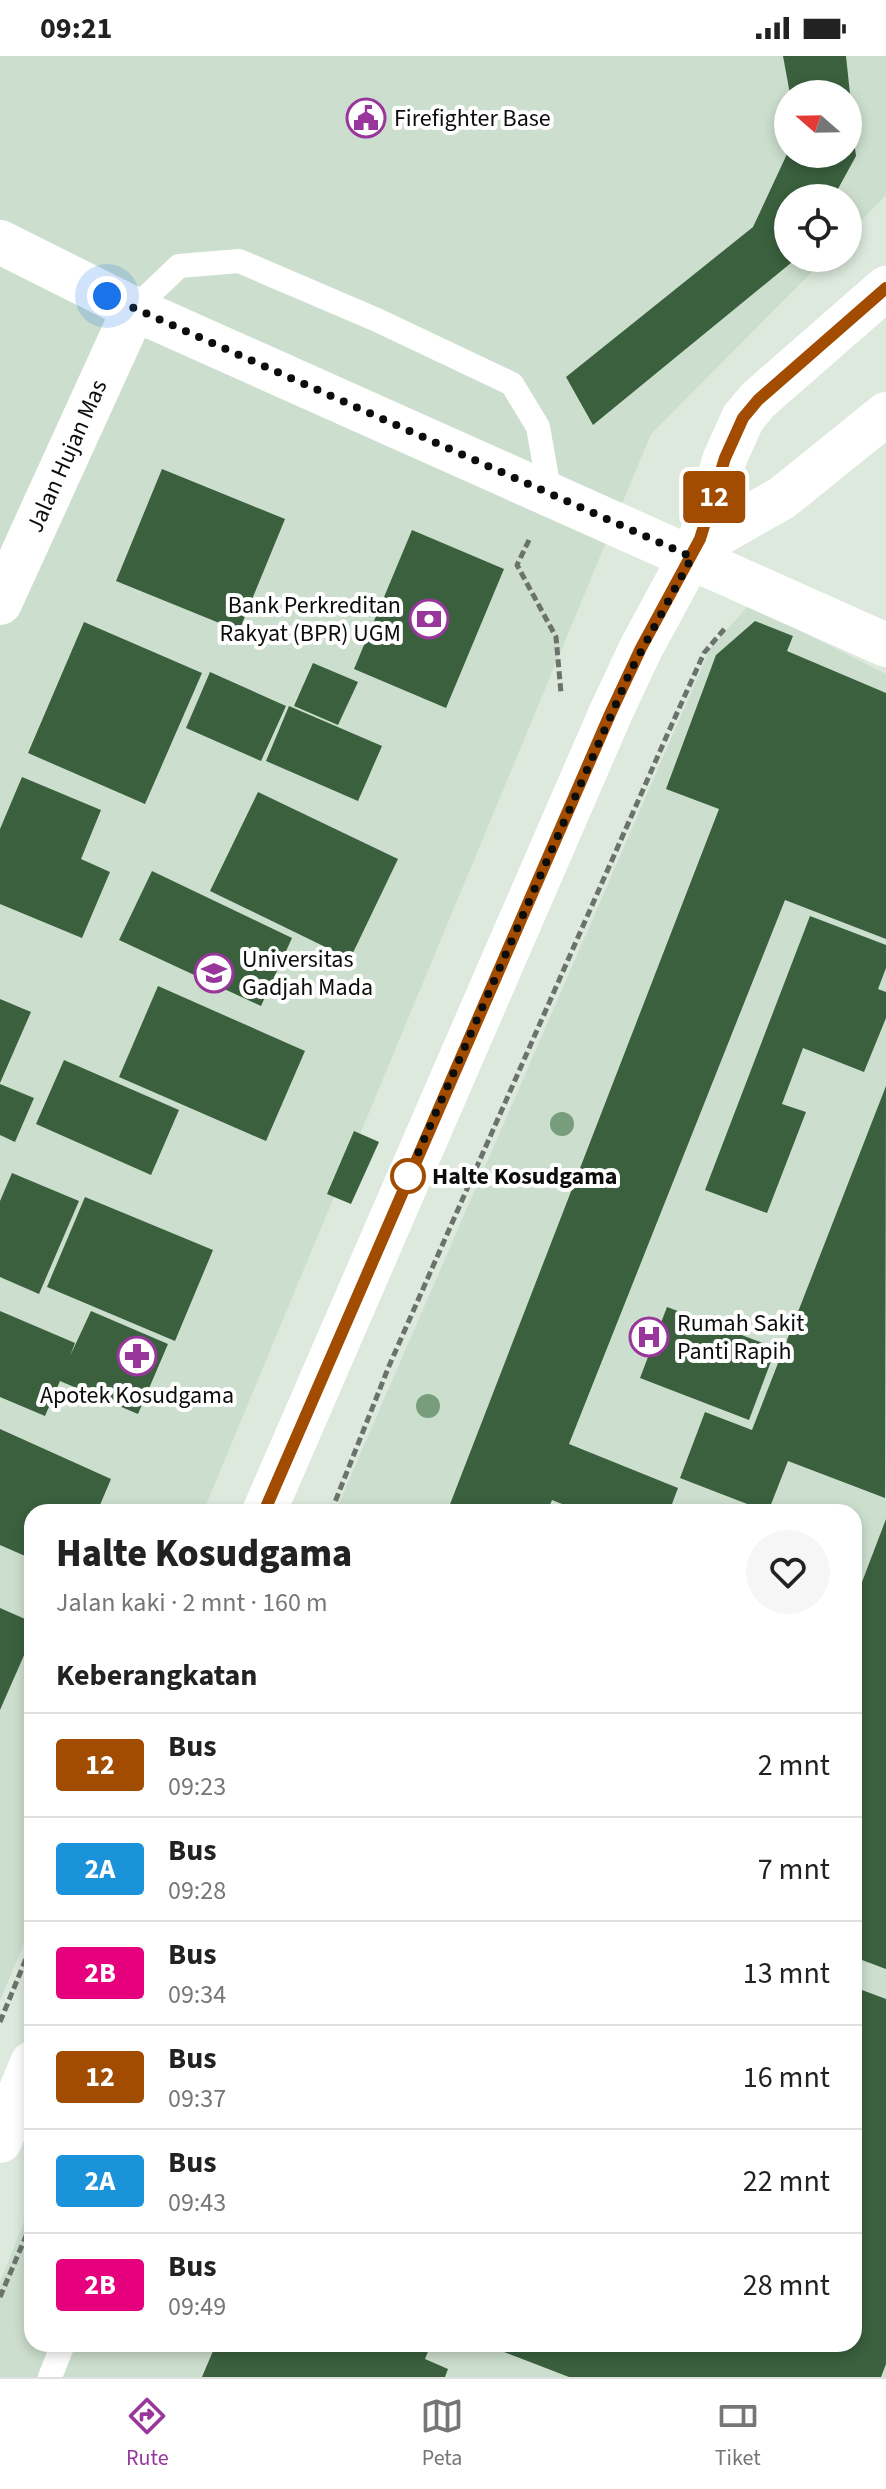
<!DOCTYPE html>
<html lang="id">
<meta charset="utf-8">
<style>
body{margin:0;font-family:"Source Sans 3",sans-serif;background:#f6f6f6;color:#222;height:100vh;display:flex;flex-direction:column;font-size:30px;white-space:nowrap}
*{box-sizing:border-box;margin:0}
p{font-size:26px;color:#767676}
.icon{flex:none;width:44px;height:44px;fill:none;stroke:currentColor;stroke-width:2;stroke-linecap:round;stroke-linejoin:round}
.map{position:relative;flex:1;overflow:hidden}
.details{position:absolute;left:24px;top:1448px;width:838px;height:848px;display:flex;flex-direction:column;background:#fff;border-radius:24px;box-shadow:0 4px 12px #0003}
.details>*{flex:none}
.badge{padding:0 16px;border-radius:6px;font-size:28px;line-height:52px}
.needle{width:52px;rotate:290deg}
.controls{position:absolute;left:774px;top:24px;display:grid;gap:16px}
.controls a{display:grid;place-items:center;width:88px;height:88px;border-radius:50%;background:#fff;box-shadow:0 4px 12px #0003;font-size:40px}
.you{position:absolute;width:40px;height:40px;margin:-20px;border:6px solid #fff;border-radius:50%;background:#1a73e8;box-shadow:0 0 0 12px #1a73e833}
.map>.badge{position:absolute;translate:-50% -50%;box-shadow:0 0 0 4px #fff}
h2{padding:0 32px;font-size:30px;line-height:72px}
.round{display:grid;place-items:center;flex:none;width:84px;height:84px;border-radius:42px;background:#f6f6f6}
.overview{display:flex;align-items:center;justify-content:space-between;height:136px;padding:0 32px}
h1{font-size:38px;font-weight:800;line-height:60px}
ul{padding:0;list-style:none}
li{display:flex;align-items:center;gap:24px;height:104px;padding:0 32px;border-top:2px solid #e0e0e0}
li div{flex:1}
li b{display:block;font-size:30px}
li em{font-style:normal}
li .badge{min-width:88px;font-weight:700;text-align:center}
.status{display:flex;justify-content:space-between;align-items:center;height:56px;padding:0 40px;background:#fff;direction:ltr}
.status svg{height:22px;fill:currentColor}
.menu{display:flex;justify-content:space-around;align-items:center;height:112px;border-top:2px solid #e0e0e0;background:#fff;font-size:22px;color:#767676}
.menu a{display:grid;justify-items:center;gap:4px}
.menu .on{color:#98369c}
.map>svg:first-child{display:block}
</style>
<div class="status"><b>09:21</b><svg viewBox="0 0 49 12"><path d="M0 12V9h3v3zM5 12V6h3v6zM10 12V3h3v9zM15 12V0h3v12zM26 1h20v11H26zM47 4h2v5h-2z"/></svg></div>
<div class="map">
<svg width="886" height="2321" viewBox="0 0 886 2321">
<rect width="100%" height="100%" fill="#dde9dd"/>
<!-- built -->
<g fill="#ccdecd" fill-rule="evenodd">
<path d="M 0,0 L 886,0 L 886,139 L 848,179 L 848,142 L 788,142 L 788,202 L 826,202 L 651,378 L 203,1456 L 32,1456 L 32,1868 L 0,1945 ZM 788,38 L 848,38 L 848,98 L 788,98 Z"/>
<path d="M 749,549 L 886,618 L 886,2321 L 0,2321 L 0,2226 L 32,2146 L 32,2288 L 854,2288 L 854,1456 L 335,1456 L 710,593 Z"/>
</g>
<!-- building -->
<g fill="#3a603e">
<path d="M 783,0 L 846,0 L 850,38 L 790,38 Z"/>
<path d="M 848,38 L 856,100 L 833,142 L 788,142 L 788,202 L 797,202 L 593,369 L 566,321 L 753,171 L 787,98 L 848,98 Z"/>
<path d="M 162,413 L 285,463 L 239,575 L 116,525 Z"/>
<path d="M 412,474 L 504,513 L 446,652 L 354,613 Z"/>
<path d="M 755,565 L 793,580 L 787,595 L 886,637 L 886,883 L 785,844 L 569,1388 L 678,1432 L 669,1456 L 582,1456 L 552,1444 L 547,1456 L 447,1456 L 719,753 L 666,733 L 716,599 Z"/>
<path d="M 84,566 L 202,617 L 145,748 L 28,697 Z"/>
<path d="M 313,607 L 358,626 L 338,669 L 294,650 Z"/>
<path d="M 210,616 L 286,650 L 261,705 L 186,672 Z"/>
<path d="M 289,650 L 382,690 L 358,745 L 266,705 Z"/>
<path d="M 22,721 L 101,754 L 81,803 L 110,816 L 82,882 L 0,848 L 0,773 Z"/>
<path d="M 258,736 L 398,803 L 350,903 L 210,835 Z"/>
<path d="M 152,815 L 292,882 L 261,950 L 119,884 Z"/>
<path d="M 810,860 L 886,889 L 886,912 L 878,933 L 886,936 L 886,962 L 864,1016 L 803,992 L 782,1048 L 806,1056 L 767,1157 L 705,1134 Z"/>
<path d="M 158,930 L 305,995 L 266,1085 L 119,1021 Z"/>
<path d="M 0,943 L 31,956 L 0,1027 Z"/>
<path d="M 64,1004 L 179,1054 L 151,1119 L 36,1068 Z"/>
<path d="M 0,1028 L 34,1042 L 15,1086 L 0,1079 Z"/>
<path d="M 886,1030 L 885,1442 L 788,1405 L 768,1456 L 680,1422 L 705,1356 L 752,1374 Z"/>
<path d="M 354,1075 L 379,1086 L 351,1148 L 327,1138 Z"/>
<path d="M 12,1117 L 79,1145 L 39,1238 L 0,1221 L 0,1145 Z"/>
<path d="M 85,1141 L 213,1194 L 175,1285 L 47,1231 Z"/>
<path d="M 667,1251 L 776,1292 L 749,1364 L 640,1322 Z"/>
<path d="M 0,1255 L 75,1287 L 70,1300 L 91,1255 L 168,1288 L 138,1358 L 60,1325 L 45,1360 L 0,1341 Z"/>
<path d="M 0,1373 L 111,1423 L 97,1456 L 32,1456 L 32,1503 L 0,1489 Z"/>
<path d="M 886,1463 L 886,1913 L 854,1901 L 854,1547 Z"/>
<path d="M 0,1552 L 32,1566 L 32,1581 L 0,1654 Z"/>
<path d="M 854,1931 L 886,1943 L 886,2308 L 881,2321 L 569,2321 L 496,2293 L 498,2288 L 854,2288 Z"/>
<path d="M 216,2288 L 431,2288 L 425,2303 L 448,2313 L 445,2321 L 202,2321 Z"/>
</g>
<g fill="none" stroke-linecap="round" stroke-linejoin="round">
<!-- path -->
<g stroke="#6b726b" stroke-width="5" stroke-dasharray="8 4" stroke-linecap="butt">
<path d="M 529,484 L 517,509 L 556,581 L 561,637"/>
<path d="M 331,1456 L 389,1310 L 668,677 L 704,597 L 726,571"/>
<path d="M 0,1966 L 32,1888"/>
<path d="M 0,2241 L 32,2166"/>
</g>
<!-- lane -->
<g stroke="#fff" stroke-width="24">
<path d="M 134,253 L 179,210 L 239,205 L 377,264 L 512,328 L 538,371 L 550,439"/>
<path d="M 50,2321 L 63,2288"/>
</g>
<!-- street -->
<g stroke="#fff" stroke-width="44">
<path d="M 0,186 L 134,253 L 886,589"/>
<path d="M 0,547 L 134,253"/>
</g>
<!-- secondary -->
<g stroke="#fff" stroke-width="44">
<path d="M 692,501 L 713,481 L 782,442 L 886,358"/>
<path d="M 264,1456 L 611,656 L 641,592 L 700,483 L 725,402 L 743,362 L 758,344 L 886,232"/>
<path d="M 0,2085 L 32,2007"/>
</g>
</g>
<!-- trees -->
<g fill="#779d7c">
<circle cx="562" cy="1068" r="12"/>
<circle cx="428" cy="1350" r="12"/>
</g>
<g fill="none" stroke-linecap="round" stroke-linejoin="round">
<defs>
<path id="line" d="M 264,1456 L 611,656 L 641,592 L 700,483 L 725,402 L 743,362 L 758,344 L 886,232"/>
</defs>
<!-- line casing -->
<use href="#line" stroke="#fff" stroke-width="18"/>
<!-- line -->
<use href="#line" stroke="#a14c00" stroke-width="12"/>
<!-- walk -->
<path stroke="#0b0e0b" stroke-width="8" stroke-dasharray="0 14.4" d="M 107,240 L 692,501 L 631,614 L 408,1120"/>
</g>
<!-- icons -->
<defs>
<symbol id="civic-ring" viewBox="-11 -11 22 22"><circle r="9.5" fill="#fff" stroke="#98369c" stroke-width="1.5"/><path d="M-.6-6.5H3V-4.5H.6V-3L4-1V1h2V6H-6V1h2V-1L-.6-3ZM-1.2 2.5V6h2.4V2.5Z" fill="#98369c"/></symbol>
<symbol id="bank-ring" viewBox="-11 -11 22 22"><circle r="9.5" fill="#fff" stroke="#98369c" stroke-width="1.5"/><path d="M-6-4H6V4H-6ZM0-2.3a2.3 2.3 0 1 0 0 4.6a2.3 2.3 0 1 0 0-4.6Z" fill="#98369c"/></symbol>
<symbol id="university-ring" viewBox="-11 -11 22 22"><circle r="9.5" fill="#fff" stroke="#98369c" stroke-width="1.5"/><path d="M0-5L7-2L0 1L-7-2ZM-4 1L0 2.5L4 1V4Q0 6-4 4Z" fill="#98369c"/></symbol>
<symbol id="hospital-ring" viewBox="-11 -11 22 22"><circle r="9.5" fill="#fff" stroke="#98369c" stroke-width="1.5"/><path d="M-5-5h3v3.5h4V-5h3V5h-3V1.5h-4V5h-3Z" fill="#98369c"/></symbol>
<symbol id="pharmacy-ring" viewBox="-11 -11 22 22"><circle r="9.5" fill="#fff" stroke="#98369c" stroke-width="1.5"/><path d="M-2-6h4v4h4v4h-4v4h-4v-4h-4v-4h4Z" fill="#98369c"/></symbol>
</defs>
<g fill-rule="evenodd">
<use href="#civic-ring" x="344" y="40" width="44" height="44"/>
<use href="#bank-ring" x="407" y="541" width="44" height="44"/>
<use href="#university-ring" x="192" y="895" width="44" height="44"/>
<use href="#hospital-ring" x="627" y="1259" width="44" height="44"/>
<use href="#pharmacy-ring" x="115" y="1278" width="44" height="44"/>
</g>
<!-- markers -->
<circle fill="#fff" stroke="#a14c00" stroke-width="4" cx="408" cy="1120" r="16"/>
<g text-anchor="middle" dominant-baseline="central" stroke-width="8" stroke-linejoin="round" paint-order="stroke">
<!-- poi labels -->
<g font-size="24" fill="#0b0e0b" stroke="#fff" text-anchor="start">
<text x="394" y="62">Firefighter Base</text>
<text x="401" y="549" text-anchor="end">Bank Perkreditan<tspan x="401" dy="28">Rakyat (BPR) UGM</tspan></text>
<text x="242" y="903">Universitas<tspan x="242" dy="28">Gadjah Mada</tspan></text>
<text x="677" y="1267">Rumah Sakit<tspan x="677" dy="28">Panti Rapih</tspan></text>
<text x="137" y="1339" text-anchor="middle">Apotek Kosudgama</text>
</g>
<!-- street labels -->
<g font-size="24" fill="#0b0e0b" stroke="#fff">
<text transform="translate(67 400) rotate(-66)">Jalan Hujan Mas</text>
</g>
<!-- stop labels -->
<g font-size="24" font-weight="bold" fill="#0b0e0b" stroke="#fff" text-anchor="start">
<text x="432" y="1120">Halte Kosudgama</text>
</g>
</g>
</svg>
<div class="controls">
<a><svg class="needle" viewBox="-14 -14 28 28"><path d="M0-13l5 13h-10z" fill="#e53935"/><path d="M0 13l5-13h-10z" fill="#767676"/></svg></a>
<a><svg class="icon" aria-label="locate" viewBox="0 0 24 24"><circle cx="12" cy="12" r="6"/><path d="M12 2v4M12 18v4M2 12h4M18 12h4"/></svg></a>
</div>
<div class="you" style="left:107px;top:240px"></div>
<b class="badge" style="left:714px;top:441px;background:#a14c00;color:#fff">12</b>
<section class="details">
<div class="overview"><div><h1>Halte Kosudgama</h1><p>Jalan kaki · 2 mnt · 160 m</p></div><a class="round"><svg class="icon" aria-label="heart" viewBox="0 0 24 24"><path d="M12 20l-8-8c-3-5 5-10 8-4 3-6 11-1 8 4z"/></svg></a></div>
<h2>Keberangkatan</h2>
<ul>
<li><span class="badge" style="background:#a14c00;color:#fff">12</span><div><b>Bus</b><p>09:23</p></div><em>2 mnt</em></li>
<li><span class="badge" style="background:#1a93db;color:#fff">2A</span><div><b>Bus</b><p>09:28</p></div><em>7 mnt</em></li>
<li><span class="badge" style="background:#e6007e;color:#fff">2B</span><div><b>Bus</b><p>09:34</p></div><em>13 mnt</em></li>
<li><span class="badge" style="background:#a14c00;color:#fff">12</span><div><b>Bus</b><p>09:37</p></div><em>16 mnt</em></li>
<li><span class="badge" style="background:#1a93db;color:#fff">2A</span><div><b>Bus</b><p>09:43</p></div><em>22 mnt</em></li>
<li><span class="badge" style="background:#e6007e;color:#fff">2B</span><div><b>Bus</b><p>09:49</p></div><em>28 mnt</em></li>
</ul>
</section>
</div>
<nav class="menu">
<a class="on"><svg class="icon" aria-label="directions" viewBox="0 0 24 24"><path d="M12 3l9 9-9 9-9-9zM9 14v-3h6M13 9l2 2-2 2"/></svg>Rute</a>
<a><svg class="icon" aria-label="map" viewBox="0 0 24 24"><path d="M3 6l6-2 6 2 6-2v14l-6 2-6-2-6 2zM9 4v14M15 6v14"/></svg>Peta</a>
<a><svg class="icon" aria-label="tickets" viewBox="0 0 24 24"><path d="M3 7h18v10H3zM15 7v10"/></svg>Tiket</a>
</nav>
